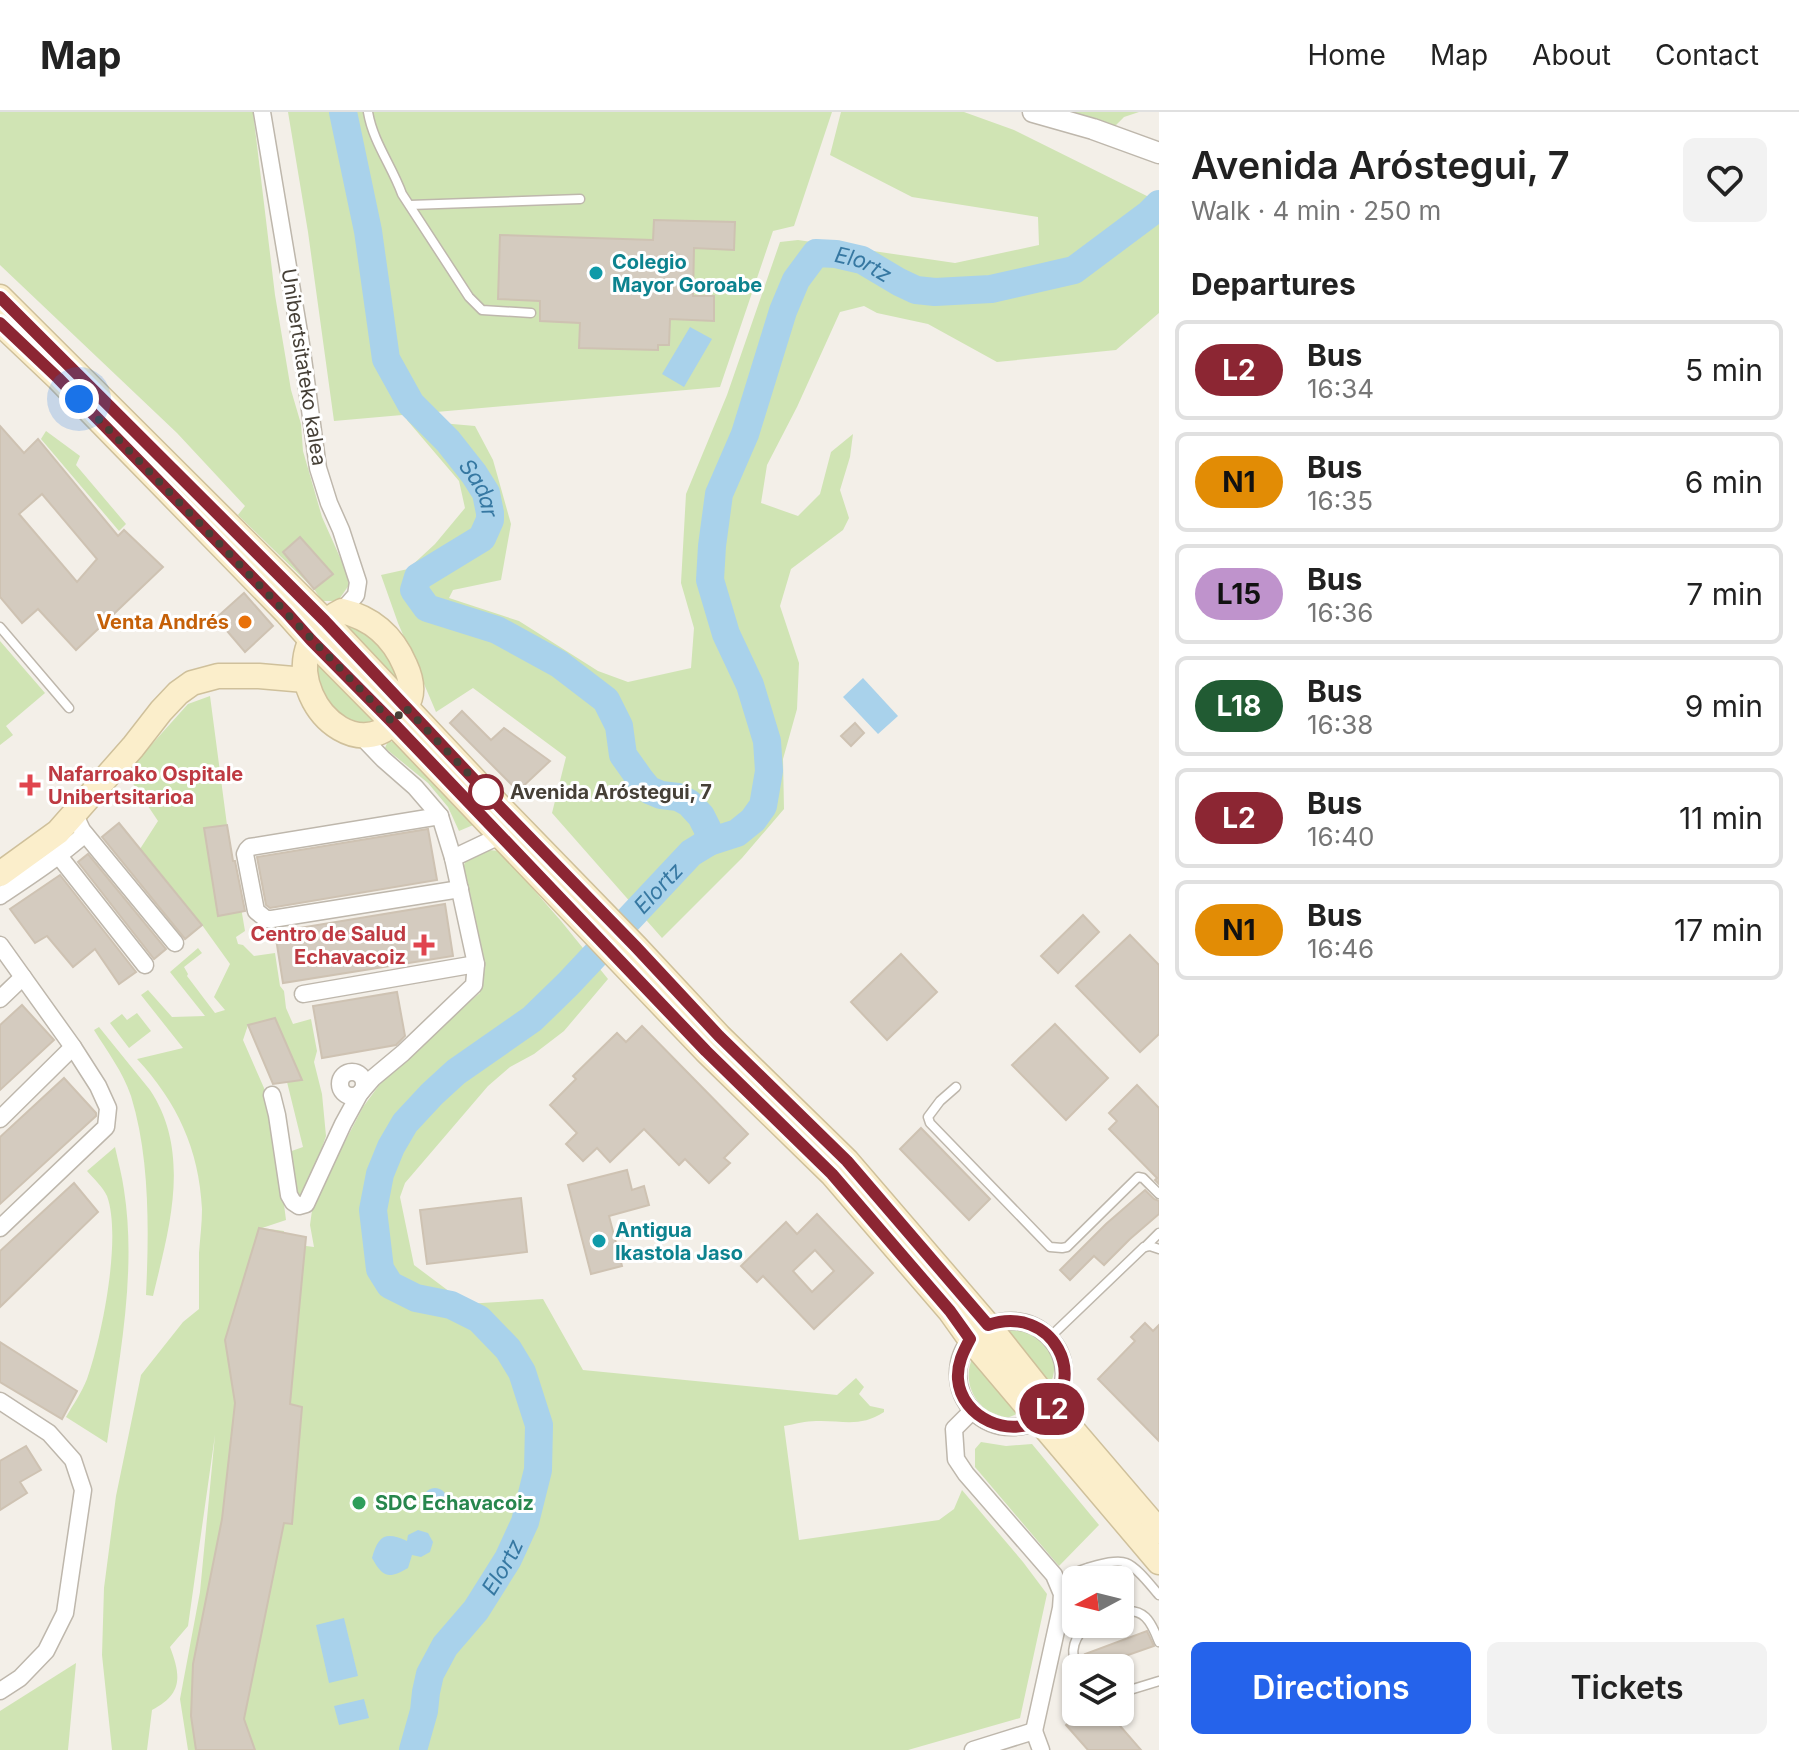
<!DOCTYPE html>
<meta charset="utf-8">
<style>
body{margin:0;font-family:Inter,sans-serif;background:#f2f2f2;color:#222;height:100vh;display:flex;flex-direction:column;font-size:30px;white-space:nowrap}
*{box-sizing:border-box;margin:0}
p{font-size:26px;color:#767676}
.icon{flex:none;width:44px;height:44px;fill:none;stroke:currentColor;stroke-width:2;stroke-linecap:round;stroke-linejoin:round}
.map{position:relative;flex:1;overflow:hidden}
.panel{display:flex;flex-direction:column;background:#fff;width:640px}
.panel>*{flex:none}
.badge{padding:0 16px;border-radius:26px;font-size:28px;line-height:52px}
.needle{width:52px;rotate:263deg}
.fabs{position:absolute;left:1062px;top:1454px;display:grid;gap:16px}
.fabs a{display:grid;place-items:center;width:72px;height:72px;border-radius:12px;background:#fff;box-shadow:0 2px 6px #0004;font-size:40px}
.you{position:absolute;width:40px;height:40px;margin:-20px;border:6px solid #fff;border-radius:50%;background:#1a73e8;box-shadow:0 0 0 12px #1a73e833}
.map>.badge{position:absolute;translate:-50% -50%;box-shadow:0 0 0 4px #fff}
h2{padding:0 32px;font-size:30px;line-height:72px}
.round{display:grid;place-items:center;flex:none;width:84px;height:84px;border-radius:12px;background:#f2f2f2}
.overview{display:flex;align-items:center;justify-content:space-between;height:136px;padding:0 32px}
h1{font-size:38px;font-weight:600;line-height:60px}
.button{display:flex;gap:16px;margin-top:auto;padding:16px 32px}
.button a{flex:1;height:92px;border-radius:12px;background:#2563eb;color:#fff;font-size:32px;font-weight:600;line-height:92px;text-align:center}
.button a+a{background:#f2f2f2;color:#222}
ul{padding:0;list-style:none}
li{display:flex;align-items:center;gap:24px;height:100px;margin:0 16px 12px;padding:0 16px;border:4px solid #e0e0e0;border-radius:12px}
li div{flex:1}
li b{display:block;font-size:30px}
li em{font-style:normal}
li .badge{min-width:88px;font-weight:700;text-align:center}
header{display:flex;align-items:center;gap:48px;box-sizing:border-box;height:112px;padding:0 40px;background:#fff;border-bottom:2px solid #e0e0e0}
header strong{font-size:38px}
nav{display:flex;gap:44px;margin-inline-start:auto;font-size:28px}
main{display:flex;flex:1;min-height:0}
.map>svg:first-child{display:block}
</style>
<header>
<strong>Map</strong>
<nav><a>Home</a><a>Map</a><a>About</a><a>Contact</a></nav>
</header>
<main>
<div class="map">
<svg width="1159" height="1638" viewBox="0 0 1159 1638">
<rect width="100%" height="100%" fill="#f3efe8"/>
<!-- green -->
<g fill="#d0e4b4">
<path d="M 0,0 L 253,0 L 275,183 L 291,278 L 301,312 L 303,339 L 322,405 L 347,461 L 349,473 L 338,489 L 322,489 L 314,477 L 238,403 L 245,394 L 177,321 L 0,153 Z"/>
<path d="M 288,0 L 832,0 L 794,114 L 773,119 L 720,275 L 334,309 L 308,120 Z"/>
<path d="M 841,0 L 964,0 L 1014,18 L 1159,90 L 1159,201 L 1116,238 L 997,250 L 928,212 L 877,201 L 864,194 L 840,200 L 797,295 L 767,353 L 761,391 L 798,404 L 820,382 L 831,340 L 853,322 L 850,345 L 840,378 L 849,406 L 843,418 L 791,457 L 780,494 L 799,551 L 797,597 L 783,647 L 784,697 L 742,746 L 662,826 L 552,701 L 566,645 L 473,576 L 436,600 L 398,511 L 381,463 L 408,457 L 435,432 L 465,396 L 459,369 L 407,308 L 475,314 L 493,348 L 511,412 L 501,468 L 453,478 L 449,486 L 519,509 L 598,559 L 628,570 L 691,556 L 694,516 L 681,471 L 686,382 L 727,283 L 780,130 L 798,128 L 955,151 L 1039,133 L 1038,105 L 912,85 L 830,43 Z"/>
<path d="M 1072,0 L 1139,0 L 1124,5 L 1115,14 Z"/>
<path d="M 46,319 L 80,344 L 76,353 L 126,412 L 119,419 L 41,327 Z"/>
<path d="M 348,510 L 372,519 L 400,561 L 398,571 L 342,515 Z"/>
<path d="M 0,529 L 45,581 L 6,614 L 13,623 L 0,633 Z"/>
<path d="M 316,543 L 375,611 L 370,615 L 346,611 L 318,577 Z"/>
<path d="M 210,584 L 227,713 L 245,819 L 236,825 L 238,832 L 243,833 L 254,844 L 275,841 L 280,874 L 284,879 L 286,896 L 293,912 L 311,907 L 317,939 L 314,950 L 322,982 L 326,1024 L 308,1077 L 302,1085 L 294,1081 L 286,1041 L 303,1035 L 287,970 L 301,968 L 275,907 L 248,913 L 243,928 L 264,976 L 273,1007 L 286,1108 L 262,1116 L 284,1119 L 283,1125 L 288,1122 L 306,1125 L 306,1134 L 314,1135 L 310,1113 L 313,1091 L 363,995 L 380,972 L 436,917 L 480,881 L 480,868 L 462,759 L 465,750 L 472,741 L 488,738 L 500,739 L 561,809 L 608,867 L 564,919 L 534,942 L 510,955 L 488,974 L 405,1071 L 400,1085 L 414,1153 L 466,1192 L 543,1187 L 583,1258 L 837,1283 L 856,1266 L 864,1275 L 859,1282 L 870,1294 L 884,1297 L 884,1300 C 860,1316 842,1308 816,1309 C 806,1309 795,1312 784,1314 L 799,1428 L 939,1408 L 954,1397 L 962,1378 L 1023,1450 L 1047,1482 L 1020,1606 L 908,1638 L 188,1638 L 180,1587 L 200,1480 L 215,1323 L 188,1514 L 170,1535 C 181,1564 183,1582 152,1598 L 147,1638 L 112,1638 L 102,1543 L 104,1476 L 116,1384 L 141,1263 L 183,1210 L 199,1197 C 199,1178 199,1159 199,1141 C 200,1126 202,1112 202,1097 C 199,1037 177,990 137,947 L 183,936 L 141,883 L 148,878 L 172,905 L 205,904 L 170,860 L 198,836 L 202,841 L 184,855 L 188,862 L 187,864 L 215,901 L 225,898 L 214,885 L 230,852 L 202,813 L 140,737 L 158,709 L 126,661 L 188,592 Z"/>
<path d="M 388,629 L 399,631 L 485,708 L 459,719 L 448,695 L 428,671 L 385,636 Z"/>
<path d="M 137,901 L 151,919 L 129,936 L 110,911 L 122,902 L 127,908 Z"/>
<path d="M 99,915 L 150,978 C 192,1041 169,1117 153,1184 L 146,1183 C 149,1119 150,1046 131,984 C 123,960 107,939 94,918 Z"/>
<path d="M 115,1035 C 118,1049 122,1063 124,1078 C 137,1161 119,1248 107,1331 L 66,1305 C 73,1293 82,1280 87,1267 C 102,1225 122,1125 107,1084 C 103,1075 94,1067 87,1059 Z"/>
<path d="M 1012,1215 C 1018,1216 1025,1217 1031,1220 C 1051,1230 1061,1254 1049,1274 L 1008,1223 Z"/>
<path d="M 972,1247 L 1012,1292 L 1017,1302 L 1007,1306 C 1001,1304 994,1302 988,1299 C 971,1287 964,1266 972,1247 Z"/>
<path d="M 981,1330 L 1006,1334 L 1032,1332 L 1099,1413 L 1059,1454 L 975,1355 L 975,1337 Z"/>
<path d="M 76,1551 L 68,1638 L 0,1638 L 0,1599 Z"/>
</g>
<!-- water -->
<g fill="#a9d2eb">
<path d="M 690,215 L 712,227 L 684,275 L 662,262 Z"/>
<path d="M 863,566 L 898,604 L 878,622 L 843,585 Z"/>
<circle cx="435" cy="1388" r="12"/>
<path d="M 418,1418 L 428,1421 L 433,1430 L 430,1440 L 421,1445 L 412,1443 L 408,1456 C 389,1467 383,1466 372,1446 C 378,1424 385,1419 407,1429 L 408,1423 Z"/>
<path d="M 344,1506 L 358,1564 L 329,1571 L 316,1513 Z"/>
<path d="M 364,1587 L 369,1606 L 339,1613 L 334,1594 Z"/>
</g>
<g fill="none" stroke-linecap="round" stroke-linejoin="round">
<!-- river -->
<g stroke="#a9d2eb" stroke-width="28">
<path id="s1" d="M 343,0 L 368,119 L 386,247 L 411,292 L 448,329 L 474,362 L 486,381 L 490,401 L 490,408 L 482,426 L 418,465 L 414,478 L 427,496 L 497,518 L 559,552 L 606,588 L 619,614 L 623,643 L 640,667 L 649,678 L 661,683 L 678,685 L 689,691 L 701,704 L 708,718 L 709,730"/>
<path id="s2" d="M 413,1638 L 424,1599 L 426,1580 L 430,1562 L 445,1534 L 476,1498 L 508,1447 L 525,1410 L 538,1358 L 539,1313 L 522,1260 L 508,1237 L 479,1207 L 451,1193 L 416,1186 L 390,1173 L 380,1157 L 373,1098 L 380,1062 L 391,1035 L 405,1011 L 432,982 L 456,960 L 532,907 L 568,872 L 691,741 L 709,730 L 737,721 L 753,708 L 763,694 L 769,659 L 767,629 L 750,573 L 726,522 L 710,468 L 712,434 L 719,382 L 745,322 L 783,199 L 796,168 L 816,141 L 836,142 L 862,148 L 899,170 L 916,178 L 935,180 L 991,177 L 1074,158 L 1149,102 L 1159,92"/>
</g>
</g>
<!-- building -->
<g fill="#d4cbbf" stroke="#cec2b2" stroke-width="2" fill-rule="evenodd">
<path d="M 654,108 L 735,110 L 734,138 L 694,136 L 693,184 L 714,184 L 714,209 L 670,207 L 669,233 L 658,233 L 658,238 L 579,236 L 580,211 L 540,209 L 540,189 L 498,187 L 500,123 L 653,128 Z"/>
<path d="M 0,314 L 24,341 L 38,327 L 118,424 L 124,418 L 163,455 L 76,538 L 38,497 L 22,511 L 0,485 ZM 42,382 L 97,447 L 77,470 L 19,402 Z"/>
<path d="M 300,425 L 333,462 L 314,477 L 283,440 Z"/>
<path d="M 244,481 L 273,514 L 245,540 L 216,506 Z"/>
<path d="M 462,599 L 491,628 L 504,616 L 550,649 L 518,679 L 450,611 Z"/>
<path d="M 855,611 L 864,621 L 851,634 L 841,624 Z"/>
<path d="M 119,711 L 202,813 L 185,827 L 102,725 Z"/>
<path d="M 227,713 L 233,749 L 235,749 L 245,799 L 218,804 L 204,716 Z"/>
<path d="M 428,717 L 437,768 L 270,796 L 266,793 L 257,745 Z"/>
<path d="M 88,742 L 166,837 L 154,847 L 78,750 Z"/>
<path d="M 60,763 L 136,860 L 119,872 L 95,837 L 73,855 L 47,824 L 35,831 L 10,797 Z"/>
<path d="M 445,792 L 453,844 L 283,871 L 275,820 Z"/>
<path d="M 1083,803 L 1099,820 L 1058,861 L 1041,844 Z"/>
<path d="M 1130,823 L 1159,853 L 1159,922 L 1140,940 L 1076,874 Z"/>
<path d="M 901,842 L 937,880 L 887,928 L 851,890 Z"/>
<path d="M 397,880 L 405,924 L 396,933 L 322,946 L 313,894 Z"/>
<path d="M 22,893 L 54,928 L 0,978 L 0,913 Z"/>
<path d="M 275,906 L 302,968 L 273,972 L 248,913 Z"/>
<path d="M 1055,912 L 1108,966 L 1066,1008 L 1012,953 Z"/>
<path d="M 642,914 L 748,1022 L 724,1046 L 730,1051 L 709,1071 L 685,1047 L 679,1053 L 644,1017 L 610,1050 L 597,1036 L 583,1049 L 566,1032 L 577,1021 L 550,993 L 576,967 L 573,964 L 617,921 L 626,930 Z"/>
<path d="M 64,966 L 96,1001 L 96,1004 L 0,1092 L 0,1025 Z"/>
<path d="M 1137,973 L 1159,996 L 1159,1072 L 1155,1068 L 1157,1066 L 1109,1017 L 1117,1009 L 1109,1001 Z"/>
<path d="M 921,1016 L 990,1087 L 969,1108 L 900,1037 Z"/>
<path d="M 627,1058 L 632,1078 L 644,1074 L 649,1093 L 609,1104 L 622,1154 L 591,1162 L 568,1073 Z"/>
<path d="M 74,1071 L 98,1100 L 0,1195 L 0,1139 Z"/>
<path d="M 1145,1078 L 1154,1087 L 1159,1089 L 1159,1102 L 1130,1127 L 1104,1153 L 1094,1144 L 1070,1168 L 1060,1158 L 1106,1112 Z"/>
<path d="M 521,1086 L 527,1140 L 427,1152 L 420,1098 Z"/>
<path d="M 817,1102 L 873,1161 L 814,1217 L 763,1164 L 757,1170 L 741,1154 L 786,1110 L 797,1122 ZM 815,1138 L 834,1159 L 812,1180 L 793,1159 Z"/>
<path d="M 259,1116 L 306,1125 L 290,1292 L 302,1295 L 292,1412 L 284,1411 L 244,1607 L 255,1638 L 196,1638 L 191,1604 L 193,1552 L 222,1407 L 235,1291 L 225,1228 Z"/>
<path d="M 1145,1211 L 1153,1219 L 1159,1213 L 1159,1329 L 1098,1267 L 1135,1229 L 1131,1225 Z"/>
<path d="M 0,1230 L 77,1279 L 62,1307 L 0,1270 Z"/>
<path d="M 26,1334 L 41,1358 L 20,1370 L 27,1381 L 0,1398 L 0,1349 Z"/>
<path d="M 1147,1519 L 1154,1534 L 1091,1556 L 1085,1542 Z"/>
<path d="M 1080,1600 L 1108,1600 L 1141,1638 L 1088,1638 L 1066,1613 Z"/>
</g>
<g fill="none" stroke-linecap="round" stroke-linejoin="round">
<defs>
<g id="service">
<path d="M 368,0 C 373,30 392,54 402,82 L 469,185 L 482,198 L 531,201"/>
<path d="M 410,93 L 580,87"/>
<path d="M 0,515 L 69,596"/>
<path d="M 956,975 L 940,989 L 928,1005 L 930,1011 L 1050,1135 L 1062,1136 L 1067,1135 L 1138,1065 L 1143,1066 L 1159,1082"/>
<path d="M 1145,1135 L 1159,1121"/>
<path d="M 1050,1225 L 1144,1135 L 1150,1134 L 1159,1137"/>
<path d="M 1088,1456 L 1092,1468"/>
<path d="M 1059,1473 C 1061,1472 1068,1465 1069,1464 C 1079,1457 1115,1446 1126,1451 C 1137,1455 1151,1474 1159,1483"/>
<path d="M 1120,1500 C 1144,1495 1151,1509 1159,1530"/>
<path d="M 1078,1556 C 1068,1540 1075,1523 1089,1512"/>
<path d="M 1120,1581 L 1159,1569"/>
</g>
<g id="minor">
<path d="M 262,0 L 301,232 L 318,356 L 329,391 L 341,418 L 358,470 L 356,483 L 342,499"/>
<path d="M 74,701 L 82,718 L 175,831"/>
<path d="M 440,704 L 250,735 L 247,738 L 245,742 L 256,799 L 266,807 L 272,807 L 460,777"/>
<path d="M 59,744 L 145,853"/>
<path d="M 453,746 L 491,728 L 501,726"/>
<path d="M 0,784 C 30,764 59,745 85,722"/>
<path d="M 0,833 L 73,935 L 98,974 L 108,996 L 106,1015 L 0,1116"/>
<path d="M 303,882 L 476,852"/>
<path d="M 0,887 L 23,865"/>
<circle cx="352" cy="972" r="12"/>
<path d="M 272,983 L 277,1003 L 289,1083 L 293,1090 L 299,1094 L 306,1092 L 343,1012 L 360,981 L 373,966 L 403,941 L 474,873 L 476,852 L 453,746 L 440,704 L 415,675 L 383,647 L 360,623"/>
<path d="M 0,1007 L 73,935"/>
<circle cx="1011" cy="1262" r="53"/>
<path d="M 0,1289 L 49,1321 L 73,1348 L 83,1378 L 65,1501 L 46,1539 L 20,1566 L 0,1579"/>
<path d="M 972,1299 L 954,1317 L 956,1347 L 966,1362 L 1054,1463 L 1062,1482 L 1061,1496 L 1034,1619"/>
<path d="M 1034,1619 L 1041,1638"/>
<path d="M 973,1638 L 1034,1619"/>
</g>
<path id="tertiary" d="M 1033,0 L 1093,17 L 1159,41"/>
<g id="secondary">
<path d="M 0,185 L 325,509 L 499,694 L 636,835 L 719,924 L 847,1049 L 988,1213 L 1053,1295 L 1159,1419"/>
<path d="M 0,211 L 58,266 L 287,501 L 311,528 L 393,611 L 706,939 L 832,1062 L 950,1199 L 970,1227 L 1159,1450"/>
<path d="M 342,499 C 372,506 393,525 405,553 C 411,566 415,581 406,594 C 401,603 390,616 380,620 C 325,643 264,538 342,499 Z"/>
<path d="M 0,762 L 58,720 L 133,635 L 161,599 L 178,581 L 192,571 L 218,564 L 259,564 L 305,568"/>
</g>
</defs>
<!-- service casing -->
<use href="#service" stroke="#beb7ac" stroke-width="11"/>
<!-- minor casing -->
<use href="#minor" stroke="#beb7ac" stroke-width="19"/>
<!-- tertiary casing -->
<use href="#tertiary" stroke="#beb7ac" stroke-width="23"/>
<!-- secondary casing -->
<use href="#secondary" stroke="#cfc09b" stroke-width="27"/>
<!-- service -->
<use href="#service" stroke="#fff" stroke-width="8"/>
<!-- minor -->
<use href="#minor" stroke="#fff" stroke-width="16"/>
<!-- tertiary -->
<use href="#tertiary" stroke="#fff" stroke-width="20"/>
<!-- secondary -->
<use href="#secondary" stroke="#fbeecb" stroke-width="24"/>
</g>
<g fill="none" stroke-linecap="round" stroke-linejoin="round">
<defs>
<path id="line" d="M 0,185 L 325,509 L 499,694 L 636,835 L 719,924 L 847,1049 L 988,1213 C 1052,1191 1093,1267 1041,1306 C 1011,1328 961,1306 958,1267 C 957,1252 963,1240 970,1227 L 950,1199 L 832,1062 L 706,939 L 393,611 L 311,528 L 287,501 L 58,266 L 0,211"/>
</defs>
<!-- line casing -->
<use href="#line" stroke="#fff" stroke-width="18"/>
<!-- line -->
<use href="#line" stroke="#8c2633" stroke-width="12"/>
<!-- walk -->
<path stroke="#464037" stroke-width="8" stroke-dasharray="0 14.4" d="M 79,287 L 393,611 L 405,595 L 486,680"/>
</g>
<!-- markers -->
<g fill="#0f9aa8" stroke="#fff" stroke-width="3">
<circle cx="596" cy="161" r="8"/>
<circle cx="599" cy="1129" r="8"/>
</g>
<circle fill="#e8710a" stroke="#fff" stroke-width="3" cx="245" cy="510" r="8"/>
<g fill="#e0444e" stroke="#fff" stroke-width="3">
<path d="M26 661h8v8h8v8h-8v8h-8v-8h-8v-8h8z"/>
<path d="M420 821h8v8h8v8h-8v8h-8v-8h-8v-8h8z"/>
</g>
<circle fill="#fff" stroke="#8c2633" stroke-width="4" cx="486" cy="680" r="16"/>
<circle fill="#2e9e5b" stroke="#fff" stroke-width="3" cx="359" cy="1391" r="8"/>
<g text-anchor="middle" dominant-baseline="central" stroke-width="6" stroke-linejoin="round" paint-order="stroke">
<!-- culture labels -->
<g font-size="20" font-weight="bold" fill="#0d838f" stroke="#fff" text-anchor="start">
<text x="612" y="150">Colegio<tspan x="612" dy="23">Mayor Goroabe</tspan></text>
<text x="615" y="1118">Antigua<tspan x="615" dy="23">Ikastola Jaso</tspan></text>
</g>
<!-- street labels -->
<g font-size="20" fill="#464037" stroke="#fff">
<text transform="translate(304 255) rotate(81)">Unibertsitateko kalea</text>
</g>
<!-- food labels -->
<g font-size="20" font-weight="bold" fill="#c56008" stroke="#fff" text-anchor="end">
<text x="229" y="510">Venta Andrés</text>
</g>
<!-- health labels -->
<g font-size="20" font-weight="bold" fill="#be3a42" stroke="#fff" text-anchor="start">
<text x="48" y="662">Nafarroako Ospitale<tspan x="48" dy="23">Unibertsitarioa</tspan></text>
<text x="406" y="822" text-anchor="end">Centro de Salud<tspan x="406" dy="23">Echavacoiz</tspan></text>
</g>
<!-- stop labels -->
<g font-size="20" font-weight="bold" fill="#464037" stroke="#fff" text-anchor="start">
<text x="510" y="680">Avenida Aróstegui, 7</text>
</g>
<!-- leisure labels -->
<g font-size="20" font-weight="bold" fill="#27864d" stroke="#fff" text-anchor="start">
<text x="375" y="1391">SDC Echavacoiz</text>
</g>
<!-- water labels -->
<g font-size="22" font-style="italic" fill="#3678a2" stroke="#fff">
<text stroke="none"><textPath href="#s2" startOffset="1866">Elortz</textPath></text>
<text stroke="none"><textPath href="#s1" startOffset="412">Sadar</textPath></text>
<text stroke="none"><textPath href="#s2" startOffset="1096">Elortz</textPath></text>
<text stroke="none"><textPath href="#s2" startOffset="208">Elortz</textPath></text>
</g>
</g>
</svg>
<div class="fabs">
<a><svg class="needle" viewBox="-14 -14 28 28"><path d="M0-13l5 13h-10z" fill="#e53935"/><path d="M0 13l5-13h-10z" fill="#767676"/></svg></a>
<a><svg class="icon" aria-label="layers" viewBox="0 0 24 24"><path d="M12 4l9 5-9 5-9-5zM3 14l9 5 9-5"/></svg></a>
</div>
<div class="you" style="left:79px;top:287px"></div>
<b class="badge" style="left:1052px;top:1297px;background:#8c2633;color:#fff">L2</b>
</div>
<section class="panel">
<div class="overview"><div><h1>Avenida Aróstegui, 7</h1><p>Walk · 4 min · 250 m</p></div><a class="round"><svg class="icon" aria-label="heart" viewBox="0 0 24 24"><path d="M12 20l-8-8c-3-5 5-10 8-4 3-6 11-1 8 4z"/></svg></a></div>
<h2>Departures</h2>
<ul>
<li><span class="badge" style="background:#8c2633;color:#fff">L2</span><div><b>Bus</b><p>16:34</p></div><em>5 min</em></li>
<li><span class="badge" style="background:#e28c05;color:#111">N1</span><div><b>Bus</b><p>16:35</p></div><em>6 min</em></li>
<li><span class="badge" style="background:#bf93cc;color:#111">L15</span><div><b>Bus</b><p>16:36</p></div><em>7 min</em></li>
<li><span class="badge" style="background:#215b33;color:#fff">L18</span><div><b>Bus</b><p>16:38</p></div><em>9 min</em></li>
<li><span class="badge" style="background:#8c2633;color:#fff">L2</span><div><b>Bus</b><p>16:40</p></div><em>11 min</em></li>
<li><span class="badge" style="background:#e28c05;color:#111">N1</span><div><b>Bus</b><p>16:46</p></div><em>17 min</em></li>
</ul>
<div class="button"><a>Directions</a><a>Tickets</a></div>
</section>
</main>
